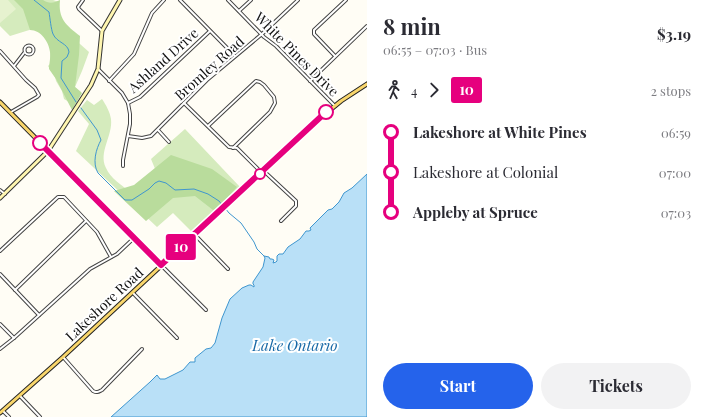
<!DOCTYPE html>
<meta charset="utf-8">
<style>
body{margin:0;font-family:"Playfair Display",serif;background:#f2f2f3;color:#2b2b33;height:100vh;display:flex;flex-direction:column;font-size:15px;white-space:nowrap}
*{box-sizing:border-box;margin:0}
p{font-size:13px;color:#7c7c81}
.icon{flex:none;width:22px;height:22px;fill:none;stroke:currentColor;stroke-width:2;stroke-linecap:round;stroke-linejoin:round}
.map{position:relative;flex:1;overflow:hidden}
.details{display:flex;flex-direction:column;background:#fff;width:340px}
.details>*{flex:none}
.badge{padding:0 8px;border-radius:3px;font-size:14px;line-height:26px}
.map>.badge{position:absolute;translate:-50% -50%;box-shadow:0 0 0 2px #fff}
.legs{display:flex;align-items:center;gap:6px;height:44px;padding:0 16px;font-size:13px}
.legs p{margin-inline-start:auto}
.summary{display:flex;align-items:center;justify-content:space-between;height:68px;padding:0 16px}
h1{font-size:22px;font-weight:700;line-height:30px}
.primary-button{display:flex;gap:8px;margin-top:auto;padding:8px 16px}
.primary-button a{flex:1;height:46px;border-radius:24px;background:#2563eb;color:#fff;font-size:16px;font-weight:700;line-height:46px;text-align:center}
.primary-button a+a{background:#f2f2f3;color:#2b2b33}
ul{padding:0 16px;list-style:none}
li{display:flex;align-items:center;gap:14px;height:40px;font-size:15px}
li i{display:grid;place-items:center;width:6px;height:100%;margin:0 5px;background:currentColor}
li i::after{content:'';width:10px;height:10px;margin:-5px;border:3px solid;border-radius:50%;background:#fff}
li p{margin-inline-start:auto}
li:first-child i{background:linear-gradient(#0000 50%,currentColor 0)}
li:last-child i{background:linear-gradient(currentColor 50%,#0000 0)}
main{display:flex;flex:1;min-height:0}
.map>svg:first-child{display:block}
</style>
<main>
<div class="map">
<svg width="367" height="417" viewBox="0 0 367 417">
<rect width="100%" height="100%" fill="#fffdf5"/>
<!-- green -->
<g fill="#d5ebbd">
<path d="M 0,0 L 53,0 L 59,2 L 54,9 L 71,36 L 89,52 L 82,71 L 75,87 L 81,92 L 74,105 L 64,99 L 62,91 L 56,81 L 55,77 L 48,66 L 50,64 L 50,44 L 39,27 L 10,36 L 0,26 Z"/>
<path d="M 102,99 C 106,105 110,112 111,119 C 113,136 98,152 106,168 C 110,178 122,185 130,192 L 158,176 L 151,159 L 185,129 L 240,187 L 191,231 L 173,213 L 157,227 L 76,151 L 89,124 L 78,111 L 87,100 L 94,105 Z"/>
</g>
<!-- forest -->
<g fill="#b9dc9c">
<path d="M 14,0 L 43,0 C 49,4 54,3 60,0 C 58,19 66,25 80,36 L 79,55 L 75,87 L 82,93 L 72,110 L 56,79 L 49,69 C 49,64 51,57 50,52 C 49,42 41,30 30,30 L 23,9 Z"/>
<path d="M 171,155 L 212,169 L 237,187 L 218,208 L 213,210 L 195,196 L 173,198 L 146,221 L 114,191 L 134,185 Z"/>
</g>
<!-- pitch -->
<path fill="#e6f2cf" d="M 0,0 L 8,0 L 16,9 L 0,23 Z"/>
<!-- water -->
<path fill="#b9e0f7" stroke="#3f96cf" d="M 367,174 L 367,417 L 111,417 L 150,382 L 157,375 L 160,379 L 165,379 L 183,370 L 190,362 L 195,362 L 195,358 L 206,349 L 211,348 L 215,343 L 222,318 L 230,299 L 242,288 L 249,285 L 251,285 L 254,287 L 254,285 L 253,284 L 253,282 L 263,267 L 265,258 L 264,256 L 269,257 L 270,259 L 272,259 L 274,260 L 273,263 L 276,262 L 277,261 L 277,256 L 279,254 L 283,254 L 288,247 L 300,239 L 306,231 L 309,231 L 311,230 L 310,228 L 328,210 L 332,209 L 339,202 L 344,193 L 352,188 Z"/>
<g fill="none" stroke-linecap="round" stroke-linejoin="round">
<!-- stream -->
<g stroke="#3f96cf" stroke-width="1">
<path d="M 34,0 L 49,12 C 50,18 51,29 53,34 C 57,43 68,43 69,52 L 67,57 L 62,61 L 61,78 L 76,102"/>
<path d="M 81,108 L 97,130 L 101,140 C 96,149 92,163 98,173 L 125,200 L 132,200 L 149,189 L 155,183 L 159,181 L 166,183 L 175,190 L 194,189 L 208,194 L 219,201 L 223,206"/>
<path d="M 225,208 L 229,213 L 241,223 L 254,242 L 257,249 L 264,256"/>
</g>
<defs>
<g id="street">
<path d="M 83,0 L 78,7 L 79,9 L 102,31"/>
<path d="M 180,0 L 235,56"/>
<path d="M 228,0 L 264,37 L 276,46 L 335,106"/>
<path d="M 239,11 L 251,0"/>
<circle cx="29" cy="50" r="4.5"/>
<path d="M 0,51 L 26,80 L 35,88 L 39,95 L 37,97 L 11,112"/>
<path d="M 335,56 L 314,34 L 314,30 L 346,0"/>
<path d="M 14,66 L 24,53"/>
<path d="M 98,69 L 122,93 L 128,103 L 130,114 L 130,124 L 123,160 L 123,166"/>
<path d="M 109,81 L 134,54 L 152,13 L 164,0"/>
<path d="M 310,81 L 367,26"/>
<path d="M 128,103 L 140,97 L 210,31"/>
<path d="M 184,103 L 229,147 L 237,148 L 258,169 L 267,174 L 296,201 L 296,206 L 281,221"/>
<path d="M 208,126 L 256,81 L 260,82 L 264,85 L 274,97 L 275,103 L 270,112 L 233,148"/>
<path d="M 158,130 L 169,142"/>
<path d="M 128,136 L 142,138 L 151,136 L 207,80 L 262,34 L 298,0"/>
<path d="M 0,190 L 5,194"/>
<path d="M 195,235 L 228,269"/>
<path d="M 0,251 L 58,197 L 64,197 L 97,232 L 111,257"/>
<path d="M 162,266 L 206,310"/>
<path d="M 0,274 L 39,315"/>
<path d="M 15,290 L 86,221"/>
<path d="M 133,293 L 177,338"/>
<path d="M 0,324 L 14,338"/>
<path d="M 0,349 L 14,338 L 90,269 L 117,254 L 134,238"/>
<path d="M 63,357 L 93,391 C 97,393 98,392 102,390 L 142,349"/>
<path d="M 20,396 L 40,417"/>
<path d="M 3,411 L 9,417"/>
</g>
<path id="secondary" d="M 0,198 L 48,151 L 91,85 L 98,69 L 102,31 L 120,0"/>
<g id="primary">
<path d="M 0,102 L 161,265"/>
<path d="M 0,413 L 63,357 L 319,119 L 341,101 L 367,84"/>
</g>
</defs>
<!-- street casing -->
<use href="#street" stroke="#444" stroke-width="4"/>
<!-- secondary casing -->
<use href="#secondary" stroke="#333" stroke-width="5"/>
<!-- primary casing -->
<use href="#primary" stroke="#222" stroke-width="5"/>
<!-- street -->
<use href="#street" stroke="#fff" stroke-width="2"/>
<!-- secondary -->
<use href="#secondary" stroke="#fff6b0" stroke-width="3"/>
<!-- primary -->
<use href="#primary" stroke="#f9d66b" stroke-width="3"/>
</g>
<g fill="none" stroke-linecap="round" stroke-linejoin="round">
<defs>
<path id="line-1" d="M 40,143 L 161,265 L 326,112"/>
</defs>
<!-- line-1 casing -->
<use href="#line-1" stroke="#fff" stroke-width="9"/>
<!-- line-1 -->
<use href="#line-1" stroke="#e6007e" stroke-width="6"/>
</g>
<!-- markers -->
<g fill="#fff" stroke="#e6007e" stroke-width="2">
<circle cx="326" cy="112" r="7"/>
<circle cx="40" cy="143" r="7"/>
<circle cx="260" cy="174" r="5"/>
</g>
<g text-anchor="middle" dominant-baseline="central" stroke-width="4" stroke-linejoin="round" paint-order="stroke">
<!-- street labels -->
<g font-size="14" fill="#111" stroke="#fff">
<text transform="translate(297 54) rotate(45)">White Pines Drive</text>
<text transform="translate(163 60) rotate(-42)">Ashland Drive</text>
<text transform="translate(209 68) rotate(-42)">Bromley Road</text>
<text transform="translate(104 304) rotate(-43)">Lakeshore Road</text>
</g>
<!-- water labels -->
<g font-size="15" font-style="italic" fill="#1768a6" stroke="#fff">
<text x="295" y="345">Lake Ontario</text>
</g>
</g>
</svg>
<b class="badge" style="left:181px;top:247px;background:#e6007e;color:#fff">10</b>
</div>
<section class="details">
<div class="summary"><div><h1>8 min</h1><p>06:55 – 07:03 · Bus</p></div><b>$3.19</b></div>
<div class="legs"><svg class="icon" aria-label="walk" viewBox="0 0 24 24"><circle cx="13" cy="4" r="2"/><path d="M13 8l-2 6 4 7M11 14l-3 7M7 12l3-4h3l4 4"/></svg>4<svg class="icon" aria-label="forward" viewBox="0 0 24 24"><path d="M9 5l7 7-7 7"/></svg><b class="badge" style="background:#e6007e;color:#fff">10</b><p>2 stops</p></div>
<ul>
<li><i style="color:#e6007e"></i><b>Lakeshore at White Pines</b><p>06:59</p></li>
<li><i style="color:#e6007e"></i><span>Lakeshore at Colonial</span><p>07:00</p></li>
<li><i style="color:#e6007e"></i><b>Appleby at Spruce</b><p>07:03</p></li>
</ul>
<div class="primary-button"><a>Start</a><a>Tickets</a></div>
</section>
</main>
